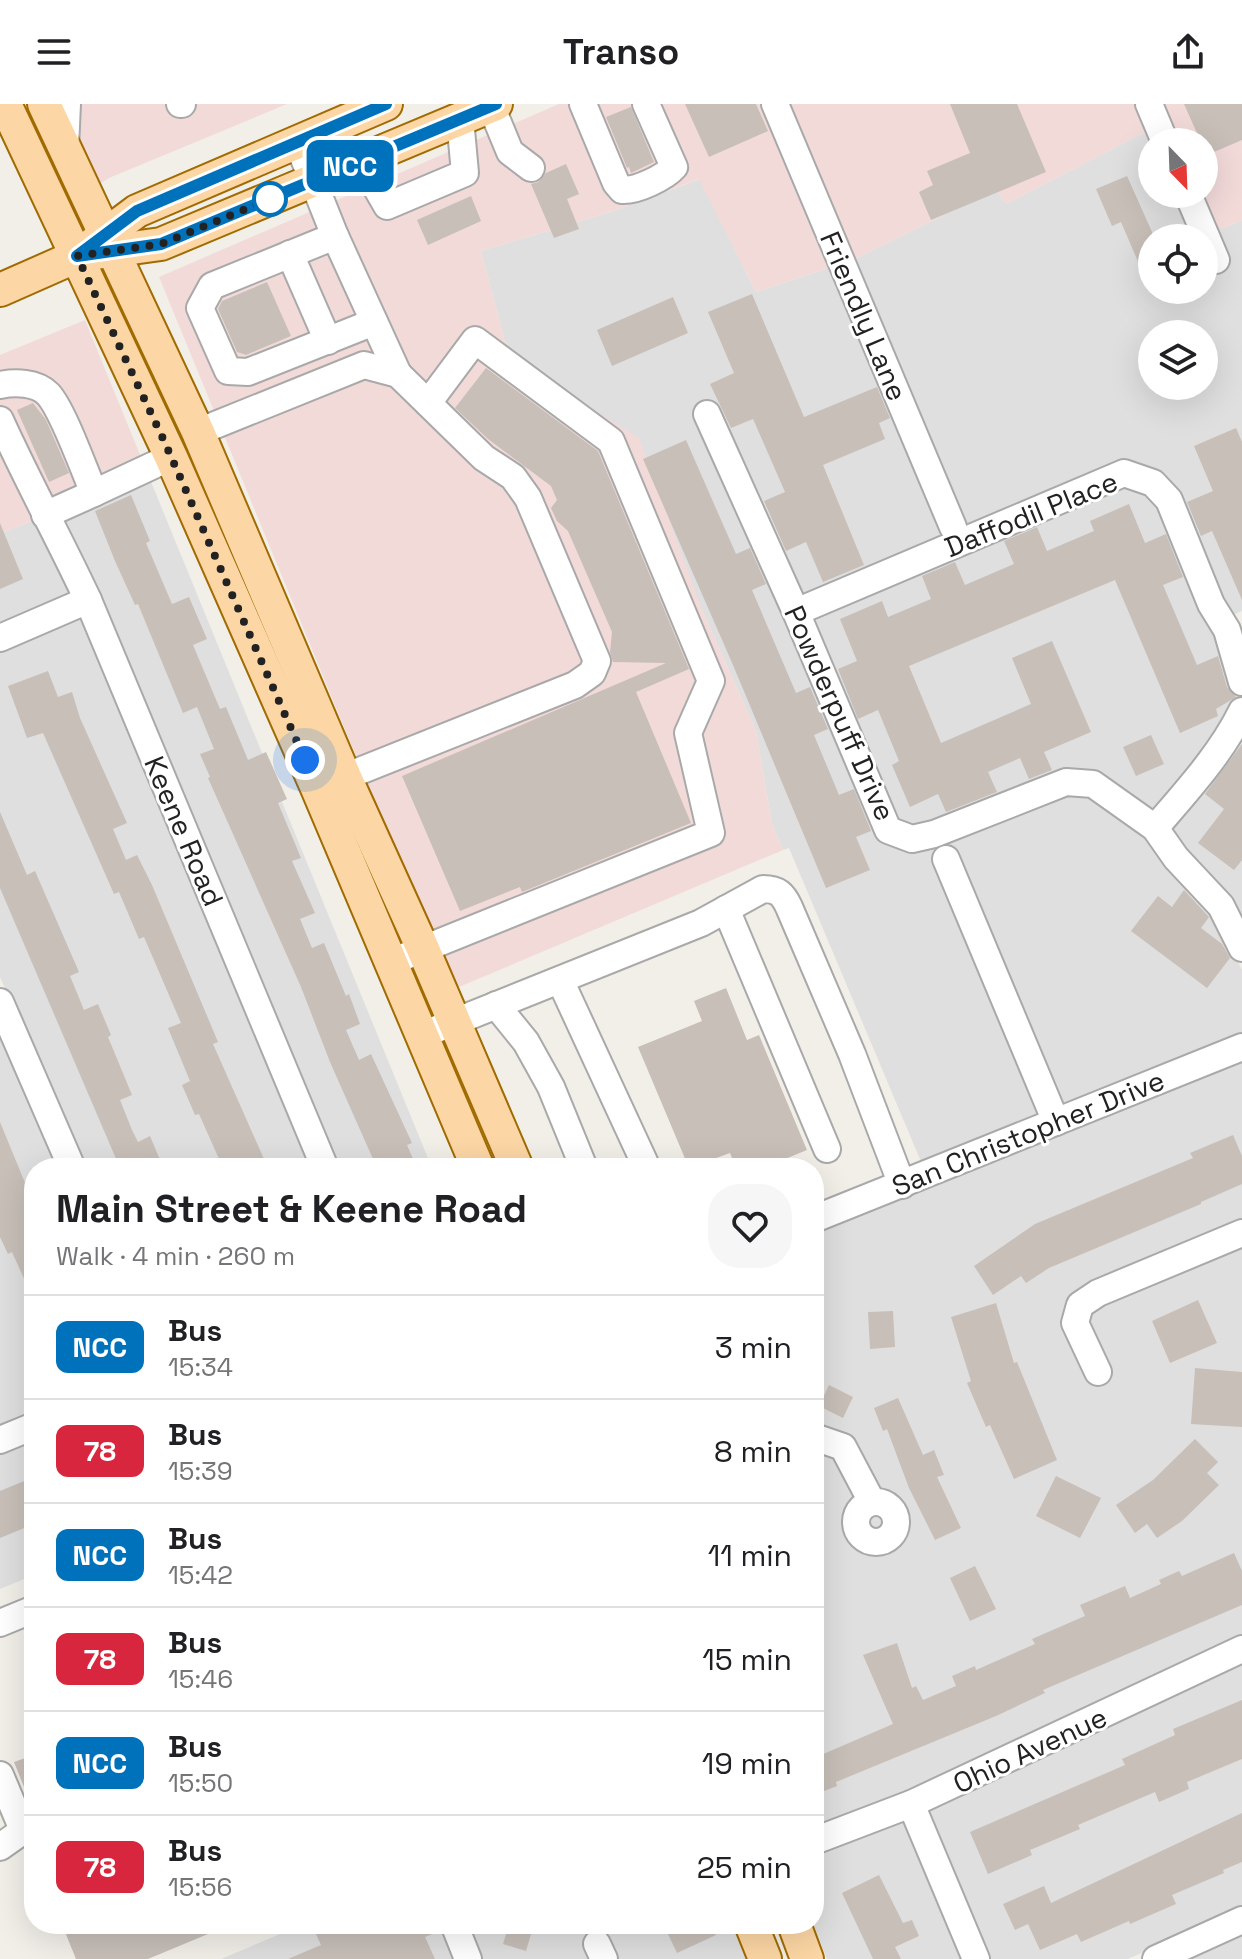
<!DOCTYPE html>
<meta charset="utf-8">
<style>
body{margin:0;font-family:"Space Grotesk",sans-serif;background:#f6f6f6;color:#202124;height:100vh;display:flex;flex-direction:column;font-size:30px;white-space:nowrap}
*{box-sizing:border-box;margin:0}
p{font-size:26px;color:#757577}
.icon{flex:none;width:44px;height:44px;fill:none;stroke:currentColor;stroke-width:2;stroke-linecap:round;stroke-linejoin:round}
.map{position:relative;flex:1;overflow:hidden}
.drawer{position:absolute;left:24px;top:1054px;width:800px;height:776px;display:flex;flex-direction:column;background:#fff;border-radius:32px;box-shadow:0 8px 32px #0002}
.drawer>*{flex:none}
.badge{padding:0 16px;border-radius:12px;font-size:28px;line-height:52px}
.needle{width:52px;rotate:157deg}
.buttons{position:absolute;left:1138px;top:24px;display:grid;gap:16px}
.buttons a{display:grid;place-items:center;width:80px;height:80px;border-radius:50%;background:#fff;box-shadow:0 8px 32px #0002;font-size:40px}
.you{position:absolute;width:40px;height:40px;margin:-20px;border:6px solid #fff;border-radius:50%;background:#1a73e8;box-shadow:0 0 0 12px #1a73e833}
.map>.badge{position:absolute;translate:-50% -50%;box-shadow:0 0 0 4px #fff}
.round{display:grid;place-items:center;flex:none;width:84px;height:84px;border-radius:32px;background:#f6f6f6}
.head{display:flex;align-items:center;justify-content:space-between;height:136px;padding:0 32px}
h1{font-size:38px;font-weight:600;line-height:60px}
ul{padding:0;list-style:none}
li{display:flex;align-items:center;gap:24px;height:104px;padding:0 32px;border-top:2px solid #e0e0e0}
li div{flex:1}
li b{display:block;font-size:30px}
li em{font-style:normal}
li .badge{min-width:88px;font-weight:700;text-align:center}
header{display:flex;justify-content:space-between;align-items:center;height:104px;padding:0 32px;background:#fff;font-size:36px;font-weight:600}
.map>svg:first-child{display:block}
</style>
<header><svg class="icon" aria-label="menu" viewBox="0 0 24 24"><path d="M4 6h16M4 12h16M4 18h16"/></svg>Transo<svg class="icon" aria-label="share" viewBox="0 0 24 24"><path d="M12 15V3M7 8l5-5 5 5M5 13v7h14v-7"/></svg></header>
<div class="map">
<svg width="1242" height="1855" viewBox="0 0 1242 1855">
<rect width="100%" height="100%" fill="#f2efe9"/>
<!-- residential -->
<g fill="#e0dfdf" fill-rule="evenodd">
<path d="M 1149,26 L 1152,38 L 1152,90 L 1177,90 L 1196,134 L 1152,134 L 1152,186 L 1204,186 L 1204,153 L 1211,170 L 1230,162 L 1215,127 L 1242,116 L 1242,507 L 1231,512 L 1176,389 L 1120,358 L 964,423 L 851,157 L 996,85 L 1006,100 ZM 1152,230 L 1204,230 L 1204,282 L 1152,282 Z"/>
<path d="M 700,75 L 756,188 L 832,163 L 945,431 L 801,494 L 711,296 L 693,304 L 787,512 L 879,729 L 1068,689 L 1090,691 L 1148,733 L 1213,808 L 1242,866 L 1242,931 L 922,1060 L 789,744 L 783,746 L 772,720 L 756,627 L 702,506 L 509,253 L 481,147 L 614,107 Z"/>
<path d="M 147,368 L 432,1064 L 336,1064 L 55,407 Z"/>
<path d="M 1125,380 L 1148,388 L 1160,402 L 1217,529 L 1237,593 L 1225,616 L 1180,678 L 1153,710 L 1098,671 L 912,723 L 896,717 L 810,515 Z"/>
<path d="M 36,415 L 74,490 L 0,521 L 0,430 Z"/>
<path d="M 84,511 L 314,1064 L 83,1064 L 0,873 L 0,546 Z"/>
<path d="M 1242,631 L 1242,821 L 1168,726 Z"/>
<path d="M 0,924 L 61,1064 L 34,1064 L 34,1310 L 0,1324 Z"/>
<path d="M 1242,955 L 1242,1117 L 1094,1179 L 1074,1192 L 1066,1214 L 1066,1223 L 1094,1283 L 1111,1274 L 1087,1218 L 1089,1209 L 1104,1200 L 1242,1142 L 1242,1532 L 907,1690 L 814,1725 L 814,1127 Z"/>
<path d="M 34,1335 L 34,1471 L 0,1485 L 0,1349 Z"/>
<path d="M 1242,1557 L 1242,1804 L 1128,1855 L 986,1855 L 925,1707 Z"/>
<path d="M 906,1714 L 965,1855 L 827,1855 L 813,1820 L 814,1749 Z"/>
<path d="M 304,1820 L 732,1820 L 746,1855 L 615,1855 L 602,1826 L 584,1833 L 593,1855 L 221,1855 Z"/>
<path d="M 1242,1829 L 1242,1855 L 1184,1855 Z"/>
</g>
<!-- commercial -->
<g fill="#f2dad9">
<path d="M 55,0 L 287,0 L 109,74 L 95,83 Z"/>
<path d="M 559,0 L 764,0 L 832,163 L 756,188 L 699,75 L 614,107 L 481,147 L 509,253 L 639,334 L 702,506 L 756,627 L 772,720 L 783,746 L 452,886 L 159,173 Z"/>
<path d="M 786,0 L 1138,0 L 1149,26 L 1006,100 L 996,85 L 851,157 Z"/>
<path d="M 1160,0 L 1242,0 L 1242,116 L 1215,127 L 1199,90 L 1204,90 L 1204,38 L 1176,38 Z"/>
<path d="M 85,216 L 147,368 L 55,407 L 37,379 L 21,390 L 36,415 L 0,430 L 0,251 Z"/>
</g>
<!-- building -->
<g fill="#c7bfb8">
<path d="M 685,0 L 756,0 L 768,27 L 709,53 Z"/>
<path d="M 950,0 L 1017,0 L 1046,68 L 931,116 L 919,88 L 933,81 L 927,67 L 970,49 Z"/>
<path d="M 1184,0 L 1242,0 L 1242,36 L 1207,51 L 1204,38 L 1201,38 Z"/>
<path d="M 631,3 L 654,58 L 631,69 L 629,63 L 627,64 L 606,13 Z"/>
<path d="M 566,60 L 579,90 L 567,95 L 579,125 L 554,134 L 531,80 L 538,78 L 546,69 Z"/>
<path d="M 1127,72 L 1152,128 L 1152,190 L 1121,118 L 1112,122 L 1096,85 Z"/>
<path d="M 471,92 L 481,117 L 428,141 L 417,116 Z"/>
<path d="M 267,178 L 291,232 L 246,251 L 237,248 L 218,205 L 222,197 Z"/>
<path d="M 752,190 L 804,313 L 877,283 L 890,314 L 879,319 L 885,335 L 823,361 L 864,461 L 823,478 L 806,438 L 786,447 L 764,397 L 785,388 L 753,315 L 731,324 L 710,280 L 734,269 L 708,208 Z"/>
<path d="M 673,193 L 688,229 L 612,262 L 597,226 Z"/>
<path d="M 486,264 L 598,347 L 689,565 L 636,588 L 691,719 L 522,788 L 520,783 L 460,807 L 402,672 L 666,559 L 613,558 L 610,548 L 612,528 L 568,427 L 557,417 L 551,404 L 557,396 L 551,382 L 488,335 L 455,304 Z"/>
<path d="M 33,299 L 46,316 L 69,369 L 49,378 L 17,306 Z"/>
<path d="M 1236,324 L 1242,338 L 1242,496 L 1212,427 L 1201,432 L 1187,398 L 1213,387 L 1194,342 Z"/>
<path d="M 686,336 L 736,450 L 750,444 L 766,480 L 752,486 L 796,589 L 810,583 L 828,625 L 814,631 L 839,691 L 854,685 L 871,727 L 856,733 L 870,766 L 826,784 L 733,561 L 643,355 Z"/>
<path d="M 131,391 L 150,437 L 146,439 L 172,500 L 189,493 L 207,535 L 193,541 L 220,605 L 226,603 L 248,656 L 266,648 L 287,695 L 278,699 L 301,754 L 292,757 L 315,809 L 300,815 L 312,844 L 324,839 L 346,892 L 349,890 L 360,920 L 346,926 L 359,956 L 371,950 L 412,1039 L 407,1041 L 417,1064 L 377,1064 L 330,958 L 301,883 L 208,674 L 210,673 L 200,650 L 214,645 L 197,603 L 183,609 L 138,500 L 135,501 L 115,457 L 95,407 Z"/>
<path d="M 1129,400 L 1145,439 L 1166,430 L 1183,473 L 1163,481 L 1197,561 L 1218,552 L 1227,583 L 1236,593 L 1216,605 L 1218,612 L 1180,629 L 1115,476 L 909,562 L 941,639 L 1031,600 L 1012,554 L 1052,537 L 1091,628 L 1044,648 L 1052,666 L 1029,675 L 1020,654 L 988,668 L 997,688 L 946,708 L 938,690 L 910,703 L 892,661 L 899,657 L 878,606 L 858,615 L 838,565 L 857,557 L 840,515 L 882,497 L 888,513 L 931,495 L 922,472 L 955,458 L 965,481 L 1014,460 L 1004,437 L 1037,423 L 1047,447 L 1094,427 L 1090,417 Z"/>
<path d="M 0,419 L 23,475 L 0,485 Z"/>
<path d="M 48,567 L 58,593 L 72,588 L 80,614 L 127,719 L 113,725 L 126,756 L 137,751 L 152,781 L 218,938 L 213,940 L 268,1064 L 223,1064 L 199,1010 L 195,1011 L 182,981 L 190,977 L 168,924 L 181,919 L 144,833 L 139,835 L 119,788 L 114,790 L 43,629 L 27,634 L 8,582 Z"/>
<path d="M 1151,631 L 1164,660 L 1136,672 L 1123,643 Z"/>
<path d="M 1242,640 L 1242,756 L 1234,766 L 1198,739 L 1224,705 L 1205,690 Z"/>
<path d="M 0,708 L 27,771 L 35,767 L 79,868 L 70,872 L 84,906 L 98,900 L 111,931 L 108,933 L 132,991 L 120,996 L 132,1026 L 138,1038 L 150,1032 L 160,1056 L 142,1064 L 120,1064 L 0,784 Z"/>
<path d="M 1184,786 L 1209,813 L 1201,824 L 1222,840 L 1230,854 L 1207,884 L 1131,827 L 1158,792 L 1172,803 Z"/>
<path d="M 726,884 L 747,936 L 759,931 L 807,1046 L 763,1064 L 736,1064 L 730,1049 L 689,1064 L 638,943 L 702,917 L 694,897 Z"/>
<path d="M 0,1018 L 30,1091 L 34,1090 L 34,1197 L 12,1148 L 8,1150 L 0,1133 Z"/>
<path d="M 1233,1031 L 1242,1052 L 1242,1080 L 1201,1098 L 1201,1100 L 1049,1164 L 1026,1179 L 1021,1172 L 993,1191 L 974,1162 L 1035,1120 L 1193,1054 L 1190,1049 Z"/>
<path d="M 1198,1196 L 1217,1239 L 1170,1259 L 1152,1217 Z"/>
<path d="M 996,1199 L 1014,1259 L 1017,1258 L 1057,1356 L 1014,1375 L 990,1321 L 986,1323 L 967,1279 L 971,1277 L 951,1213 Z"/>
<path d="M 893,1207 L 895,1243 L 870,1245 L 868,1208 Z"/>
<path d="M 1195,1264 L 1242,1268 L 1242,1323 L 1191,1320 Z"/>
<path d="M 829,1281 L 853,1293 L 843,1314 L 819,1302 Z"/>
<path d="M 898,1294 L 923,1351 L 934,1346 L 944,1371 L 937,1373 L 961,1424 L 935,1436 L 909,1384 L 887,1325 L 883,1327 L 874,1304 Z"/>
<path d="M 1195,1335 L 1218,1358 L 1207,1369 L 1219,1381 L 1182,1417 L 1157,1434 L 1147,1420 L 1135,1429 L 1116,1401 L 1153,1376 Z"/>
<path d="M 1056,1372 L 1101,1394 L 1080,1434 L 1036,1412 Z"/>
<path d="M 34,1373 L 34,1420 L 0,1434 L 0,1387 Z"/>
<path d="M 1234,1449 L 1242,1467 L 1242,1501 L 1043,1586 L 1045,1589 L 996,1612 L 836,1678 L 837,1682 L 814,1691 L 814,1654 L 893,1620 L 863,1551 L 897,1539 L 912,1584 L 916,1582 L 923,1596 L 956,1582 L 952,1572 L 975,1562 L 976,1566 L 1035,1540 L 1032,1535 L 1085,1512 L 1080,1501 L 1125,1482 L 1130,1494 L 1161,1480 L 1159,1476 L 1179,1467 L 1182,1472 Z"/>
<path d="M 975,1462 L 996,1505 L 970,1517 L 950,1474 Z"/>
<path d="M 1242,1596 L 1242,1655 L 1187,1678 L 1189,1685 L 1159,1698 L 1155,1688 L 1078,1721 L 1080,1725 L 1030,1746 L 1032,1751 L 988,1770 L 970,1728 L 1125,1661 L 1122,1655 L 1175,1631 L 1173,1625 Z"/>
<path d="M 34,1651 L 34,1703 L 32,1703 L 14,1658 Z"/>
<path d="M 1242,1709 L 1242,1758 L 1223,1766 L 1224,1769 L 1172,1791 L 1176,1800 L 1130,1820 L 1129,1817 L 1081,1838 L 1077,1830 L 1040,1846 L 1028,1820 L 1015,1826 L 1003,1800 L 1044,1782 L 1051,1799 Z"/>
<path d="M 879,1771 L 903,1819 L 912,1816 L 919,1832 L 895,1843 L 901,1855 L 873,1855 L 842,1789 Z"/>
<path d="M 85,1820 L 232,1820 L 148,1855 L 76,1855 L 65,1828 Z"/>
<path d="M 333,1820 L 438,1820 L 440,1827 L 425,1833 L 435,1855 L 288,1855 L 321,1841 L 315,1828 Z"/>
<path d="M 509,1820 L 534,1820 L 526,1847 L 503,1840 Z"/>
<path d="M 663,1820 L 711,1820 L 716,1831 L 677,1849 Z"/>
</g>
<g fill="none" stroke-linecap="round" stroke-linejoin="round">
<defs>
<g id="minor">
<path d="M 180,0 L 182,0"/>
<path d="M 583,0 L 616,79 L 622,86 C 637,87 665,73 674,63 L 646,0"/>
<path d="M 775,0 L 953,423"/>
<path d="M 1149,0 L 1165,38"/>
<path d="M 491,2 L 510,48 L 531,64"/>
<path d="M 297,37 L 335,132 L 398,270"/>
<path d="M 65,44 L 67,0"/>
<path d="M 361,57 L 387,102 L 465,69 L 460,15"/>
<path d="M 1188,90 L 1216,156"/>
<path d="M 335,132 L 212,182 L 200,204 L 228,267 L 248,268 L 374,218"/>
<path d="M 290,150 L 328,237"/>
<path d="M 0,281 C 15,278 36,278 48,290 C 63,306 84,366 94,389 L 45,411"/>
<path d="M 707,310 L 796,508 L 888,726 L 912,735 L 934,730 L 1066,678 L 1093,680 L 1155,724 L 1176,754 L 1221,802 L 1242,844"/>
<path d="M 0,316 C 28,378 60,436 88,496 L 325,1064"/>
<path d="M 198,328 L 364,261 L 398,270 L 484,354 L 513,373 L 528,394 L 597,557 L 592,569 L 575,581 L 327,680"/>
<path d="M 94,389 L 171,353"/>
<path d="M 796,508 L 1124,369 L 1153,379 L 1169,396 L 1211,500 L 1227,526 L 1242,578"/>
<path d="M 0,534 L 88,496"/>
<path d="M 1155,724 C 1186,688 1221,650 1242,607"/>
<path d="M 946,755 L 1056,1018"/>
<path d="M 726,805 L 827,1045"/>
<path d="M 391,858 L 711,729 L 688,629 L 711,577 L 611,337 L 475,236 L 428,299"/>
<path d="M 560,876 L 647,1064"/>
<path d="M 0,898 L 72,1064"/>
<path d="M 496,901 L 526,938 L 551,983 L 584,1064"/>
<path d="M 422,931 L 701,819 L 763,785 C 778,785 783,790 789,803 L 852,950 L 902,1081"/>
<path d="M 814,1115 L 1242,943"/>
<path d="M 1098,1268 L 1075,1219 L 1080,1201 L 1098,1189 L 1242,1129"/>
<path d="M 814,1333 L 843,1343 L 872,1398"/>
<path d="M 0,1336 L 34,1322"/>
<circle cx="876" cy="1418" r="20"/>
<path d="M 0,1519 L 34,1505"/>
<path d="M 0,1671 L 23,1726"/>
<path d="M 911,1700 L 976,1855"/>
<path d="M 814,1737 L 911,1700 L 1242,1545"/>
<path d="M 0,1743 L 34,1719"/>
<path d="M 454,1820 L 468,1855"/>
<path d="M 597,1840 L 604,1855"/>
<path d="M 1156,1855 L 1242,1816"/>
</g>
<g id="major">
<path d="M 5,0 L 171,353 L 317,684 L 478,1064"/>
<path d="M 44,0 L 198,328 L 345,673 L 423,845 L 517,1064"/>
<path d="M 96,149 L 161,140 L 496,0"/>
<path d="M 0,186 L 77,152 L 137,107 L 386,0"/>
<path d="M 751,1820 L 765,1855"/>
<path d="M 794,1820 L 807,1855"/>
</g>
</defs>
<!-- minor casing -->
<use href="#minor" stroke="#a9a9a9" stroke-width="30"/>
<!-- major casing -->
<use href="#major" stroke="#a06b00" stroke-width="36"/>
<!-- minor -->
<use href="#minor" stroke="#fff" stroke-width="26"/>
<!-- major -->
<use href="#major" stroke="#fcd6a4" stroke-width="32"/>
</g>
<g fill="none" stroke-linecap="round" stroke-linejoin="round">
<defs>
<path id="line" d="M 386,0 L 137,107 L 77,152 L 161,140 L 496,0"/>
</defs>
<!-- line casing -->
<use href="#line" stroke="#fff" stroke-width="18"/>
<!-- line -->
<use href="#line" stroke="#0072bc" stroke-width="12"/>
<!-- walk -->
<path stroke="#222" stroke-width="8" stroke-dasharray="0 14.4" d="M 270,95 L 161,140 L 77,152 L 165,339 L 305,656"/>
</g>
<!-- markers -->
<circle fill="#fff" stroke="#0072bc" stroke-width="4" cx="270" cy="95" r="16"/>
<g text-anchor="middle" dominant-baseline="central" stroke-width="6" stroke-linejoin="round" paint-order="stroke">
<!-- street labels -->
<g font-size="28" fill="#222" stroke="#fff">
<text transform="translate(864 212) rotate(67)">Friendly Lane</text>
<text transform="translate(1031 410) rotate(-22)">Daffodil Place</text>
<text transform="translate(840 609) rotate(66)">Powderpuff Drive</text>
<text transform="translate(184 727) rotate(67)">Keene Road</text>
<text transform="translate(1028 1029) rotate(-22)">San Christopher Drive</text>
<text transform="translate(1030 1646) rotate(-25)">Ohio Avenue</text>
</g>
</g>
</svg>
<div class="buttons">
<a><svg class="needle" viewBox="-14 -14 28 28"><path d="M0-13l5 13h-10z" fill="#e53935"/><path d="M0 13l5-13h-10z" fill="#757577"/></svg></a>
<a><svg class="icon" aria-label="locate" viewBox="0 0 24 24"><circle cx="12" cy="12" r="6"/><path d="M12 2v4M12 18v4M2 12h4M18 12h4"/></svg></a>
<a><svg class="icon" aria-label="layers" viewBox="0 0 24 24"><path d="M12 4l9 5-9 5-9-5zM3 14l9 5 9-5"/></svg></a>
</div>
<div class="you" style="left:305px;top:656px"></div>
<b class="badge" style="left:350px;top:62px;background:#0072bc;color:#fff">NCC</b>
<section class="drawer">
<div class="head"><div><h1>Main Street &amp; Keene Road</h1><p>Walk · 4 min · 260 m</p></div><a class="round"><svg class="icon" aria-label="heart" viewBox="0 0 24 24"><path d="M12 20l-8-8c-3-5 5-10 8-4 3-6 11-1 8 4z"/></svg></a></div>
<ul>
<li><span class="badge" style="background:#0072bc;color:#fff">NCC</span><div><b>Bus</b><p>15:34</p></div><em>3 min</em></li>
<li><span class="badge" style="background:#d7263d;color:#fff">78</span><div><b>Bus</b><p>15:39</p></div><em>8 min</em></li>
<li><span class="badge" style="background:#0072bc;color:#fff">NCC</span><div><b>Bus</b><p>15:42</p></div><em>11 min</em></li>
<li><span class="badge" style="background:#d7263d;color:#fff">78</span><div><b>Bus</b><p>15:46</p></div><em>15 min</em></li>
<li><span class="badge" style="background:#0072bc;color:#fff">NCC</span><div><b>Bus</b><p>15:50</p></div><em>19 min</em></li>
<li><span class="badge" style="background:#d7263d;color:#fff">78</span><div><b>Bus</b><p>15:56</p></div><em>25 min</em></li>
</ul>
</section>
</div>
